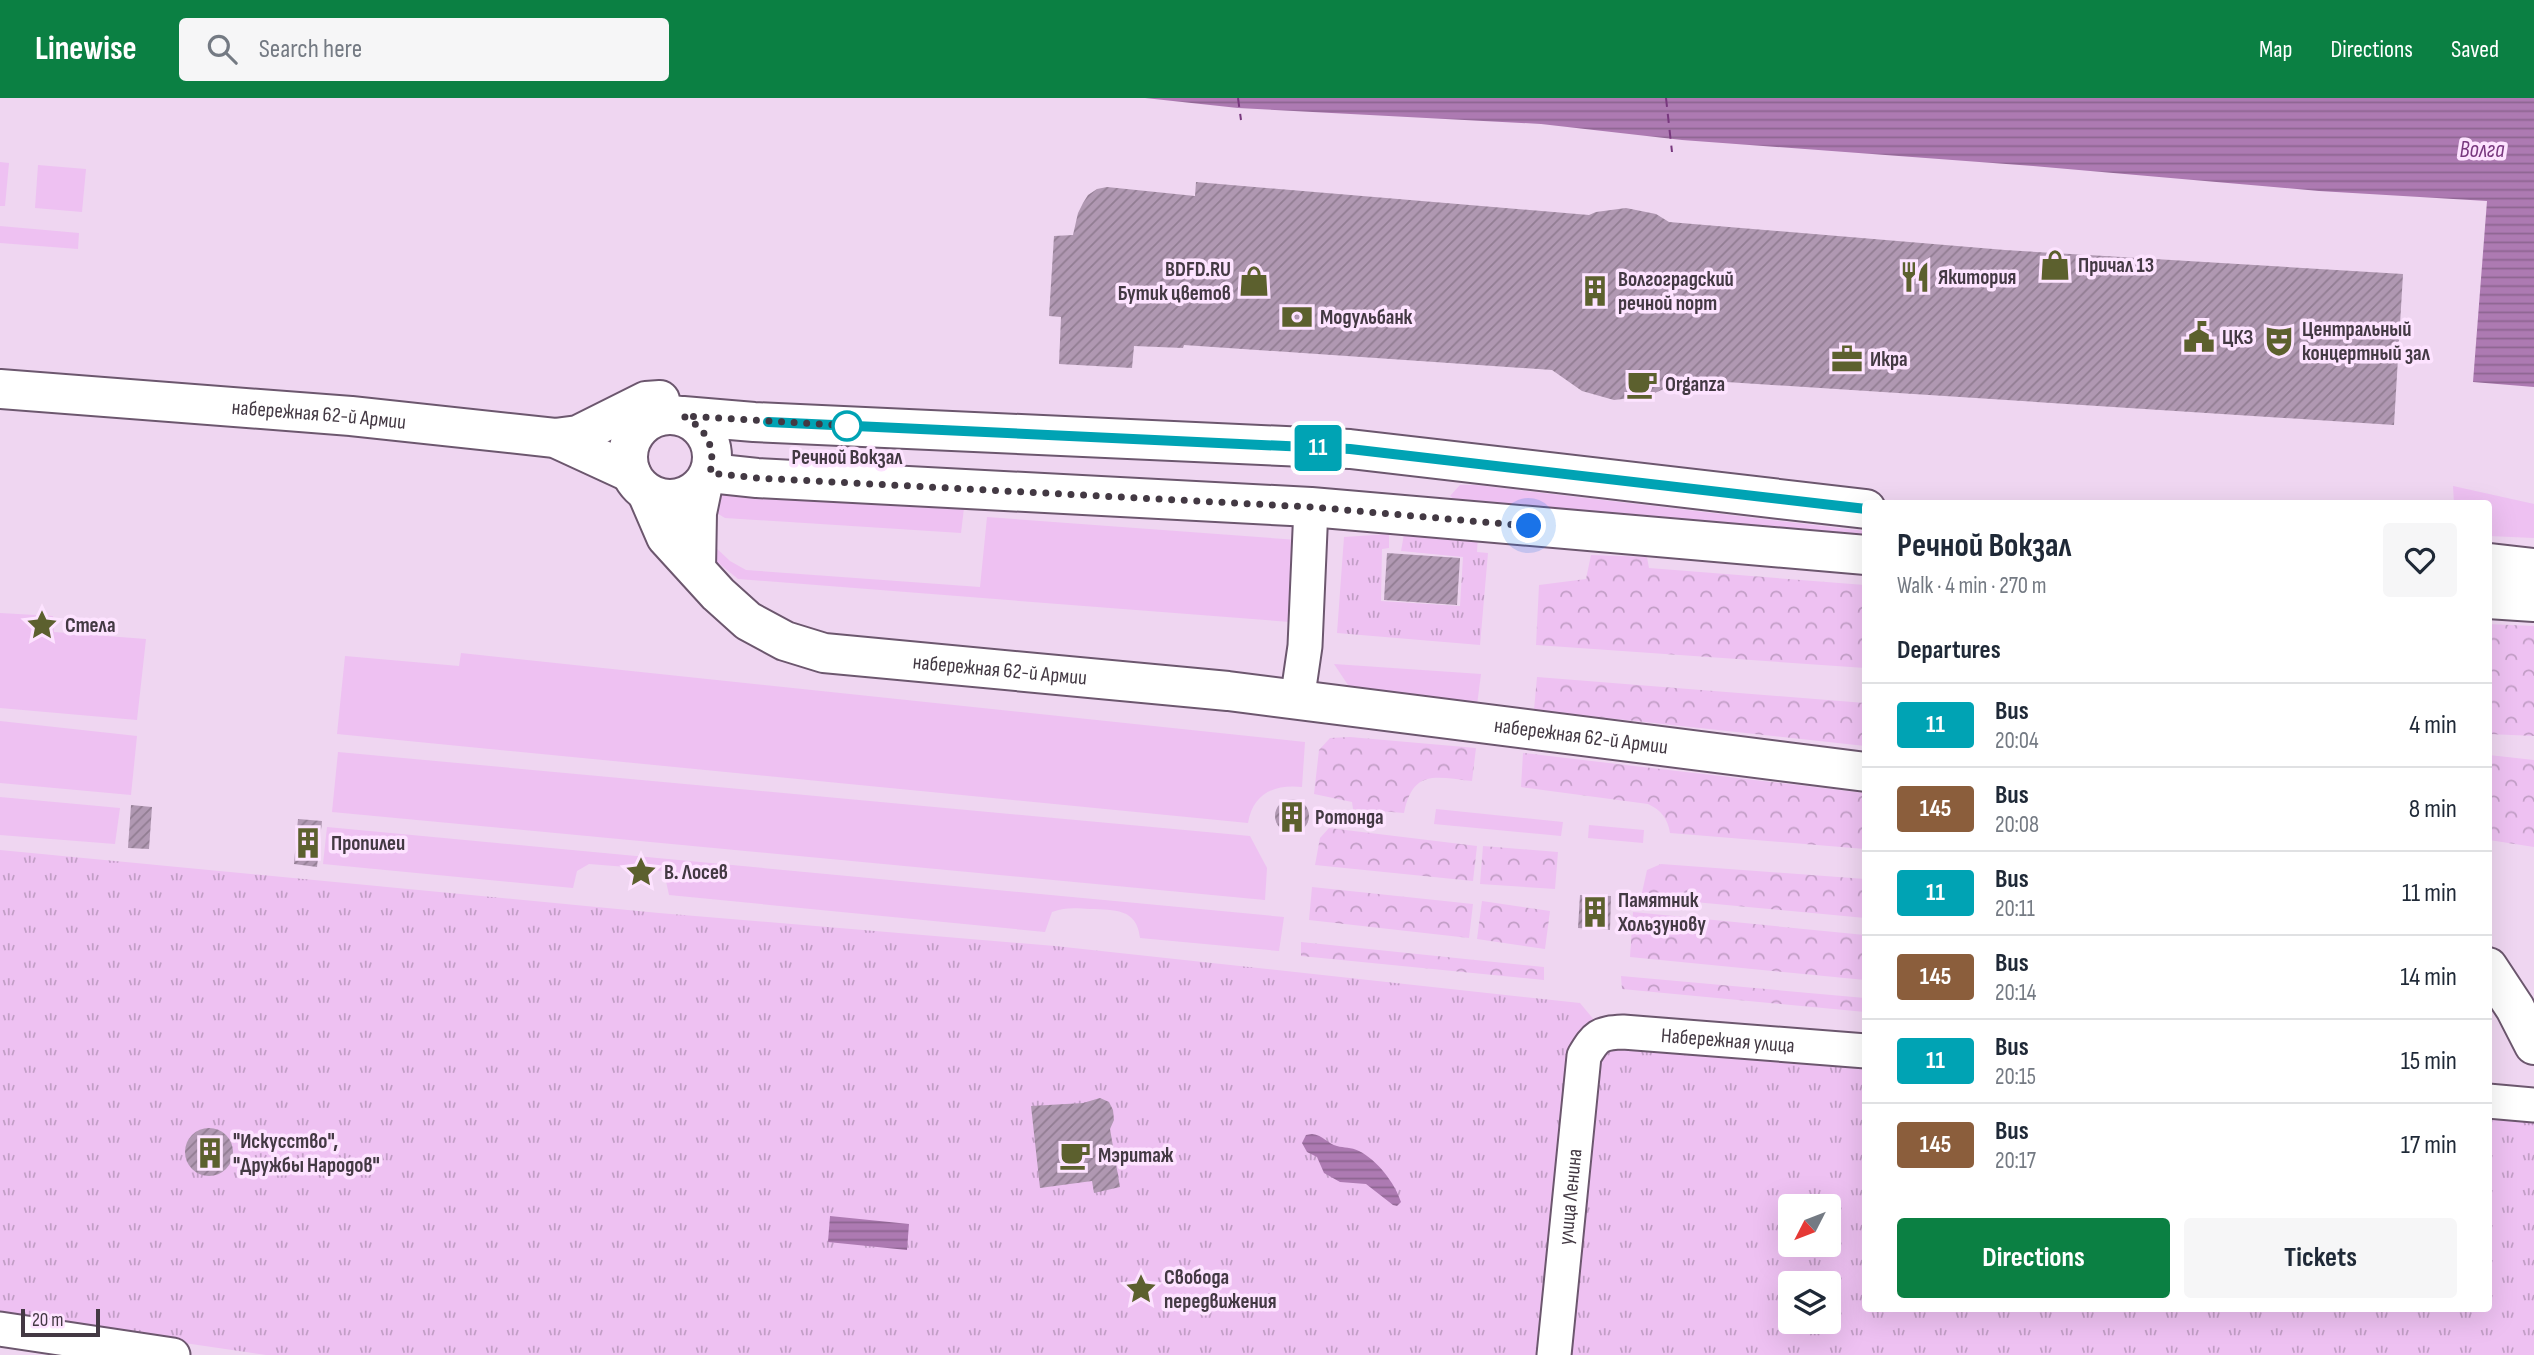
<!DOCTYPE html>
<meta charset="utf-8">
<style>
body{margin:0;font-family:"Sofia Sans Condensed",sans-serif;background:#f6f6f7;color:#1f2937;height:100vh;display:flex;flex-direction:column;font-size:26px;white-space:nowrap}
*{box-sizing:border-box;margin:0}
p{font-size:23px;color:#747a83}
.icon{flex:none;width:38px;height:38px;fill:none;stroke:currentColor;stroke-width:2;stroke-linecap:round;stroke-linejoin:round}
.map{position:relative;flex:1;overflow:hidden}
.side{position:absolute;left:1862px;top:402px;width:630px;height:812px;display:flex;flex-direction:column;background:#fff;border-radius:7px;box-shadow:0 7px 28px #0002}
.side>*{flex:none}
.badge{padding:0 14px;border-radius:5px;font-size:24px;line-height:46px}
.needle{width:46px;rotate:228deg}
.fabs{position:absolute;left:1778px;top:1096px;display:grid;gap:14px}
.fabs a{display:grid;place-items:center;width:63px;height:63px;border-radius:7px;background:#fff;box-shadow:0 7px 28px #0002;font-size:35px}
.scale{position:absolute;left:21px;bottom:18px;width:79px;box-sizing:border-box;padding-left:7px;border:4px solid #433943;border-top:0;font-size:19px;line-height:24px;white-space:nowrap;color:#433943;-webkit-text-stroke:5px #fde3ff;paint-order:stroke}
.you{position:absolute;width:35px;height:35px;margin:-18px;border:5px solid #fff;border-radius:50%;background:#1a73e8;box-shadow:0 0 0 10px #1a73e833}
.map>.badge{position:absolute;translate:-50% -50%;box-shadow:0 0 0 4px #fff}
h2{padding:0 35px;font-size:26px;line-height:63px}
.round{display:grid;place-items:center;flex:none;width:74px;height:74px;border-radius:7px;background:#f6f6f7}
.overview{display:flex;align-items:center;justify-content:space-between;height:119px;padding:0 35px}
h1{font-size:33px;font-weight:700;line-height:52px}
.cta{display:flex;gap:14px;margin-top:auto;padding:14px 35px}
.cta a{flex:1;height:80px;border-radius:7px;background:#0b8043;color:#fff;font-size:28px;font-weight:700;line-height:80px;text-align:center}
.cta a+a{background:#f6f6f7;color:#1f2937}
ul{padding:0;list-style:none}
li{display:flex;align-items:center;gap:21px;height:84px;padding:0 35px;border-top:2px solid #e0e1e3}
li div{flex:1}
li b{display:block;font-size:26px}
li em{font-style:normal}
li .badge{min-width:77px;font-weight:700;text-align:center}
header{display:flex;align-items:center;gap:42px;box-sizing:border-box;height:98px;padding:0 35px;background:#0b8043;color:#fff}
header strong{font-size:33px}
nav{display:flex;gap:38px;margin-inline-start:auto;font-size:24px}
.search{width:490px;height:63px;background:#f6f6f7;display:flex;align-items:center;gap:18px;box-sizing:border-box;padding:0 24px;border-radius:7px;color:#747a83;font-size:26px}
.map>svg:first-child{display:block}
</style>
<header>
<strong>Linewise</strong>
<div class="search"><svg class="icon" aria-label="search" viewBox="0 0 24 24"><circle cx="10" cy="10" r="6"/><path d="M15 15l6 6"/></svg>Search here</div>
<nav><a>Map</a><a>Directions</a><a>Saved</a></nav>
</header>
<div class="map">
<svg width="2534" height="1257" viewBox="0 0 2534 1257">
<defs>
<pattern id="forest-crowns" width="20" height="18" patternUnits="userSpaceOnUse" patternTransform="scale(1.75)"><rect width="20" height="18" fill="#eec1f2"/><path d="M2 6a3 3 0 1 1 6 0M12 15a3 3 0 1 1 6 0" fill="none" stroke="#c29ec6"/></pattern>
<pattern id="park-tufts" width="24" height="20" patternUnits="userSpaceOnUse" patternTransform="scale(1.75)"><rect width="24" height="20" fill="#eec1f2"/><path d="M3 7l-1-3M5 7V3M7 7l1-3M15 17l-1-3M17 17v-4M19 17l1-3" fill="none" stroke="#c29ec6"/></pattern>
<pattern id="water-rules" width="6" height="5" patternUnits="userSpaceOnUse" patternTransform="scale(1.75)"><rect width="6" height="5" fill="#ad7ab2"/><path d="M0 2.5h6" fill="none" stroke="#8e6592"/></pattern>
<pattern id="building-hatch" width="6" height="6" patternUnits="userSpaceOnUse" patternTransform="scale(1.75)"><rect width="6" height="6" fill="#b098b2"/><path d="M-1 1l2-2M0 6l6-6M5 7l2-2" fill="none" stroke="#917d92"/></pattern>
</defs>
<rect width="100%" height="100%" fill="#efd6f1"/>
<!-- grass -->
<g fill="#eec1f2">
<path d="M 0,64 L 9,65 L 5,108 L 0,108 Z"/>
<path d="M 38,67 L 86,71 L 82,114 L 35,110 Z"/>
<path d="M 0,128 L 79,135 L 78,151 L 0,145 Z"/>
<path d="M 1460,387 L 1476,387 L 1865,433 L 1865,442 L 1461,408 L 1450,398 Z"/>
<path d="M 2453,388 L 2534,406 L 2534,440 L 2489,438 L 2488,406 L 2454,406 Z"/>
<path d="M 723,396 L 964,410 L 961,435 L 725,420 L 715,414 L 715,400 Z"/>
<path d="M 987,419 L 1298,442 L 1290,524 L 738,481 L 706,455 L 713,447 L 730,463 L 746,472 L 980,489 Z"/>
<path d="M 0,515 L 53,518 L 54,534 L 146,541 L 137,622 L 0,610 Z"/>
<path d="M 461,555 L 1305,644 L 1302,689 C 1275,686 1253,695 1248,725 L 337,636 L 345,558 L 459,568 Z"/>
<path d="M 1334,566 L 1481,576 L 1477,607 L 1350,590 Z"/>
<path d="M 0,623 L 137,638 L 131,697 L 0,685 Z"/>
<path d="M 338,654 L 1250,738 L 1267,770 L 1265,802 L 332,714 Z"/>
<path d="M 0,699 L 120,710 L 115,746 L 0,737 Z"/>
<path d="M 1436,711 L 1563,724 L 1561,738 L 1434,726 Z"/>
<path d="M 1589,727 L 1644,732 L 1643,745 L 1588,740 Z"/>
<path d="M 327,729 L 1284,819 L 1279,853 L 1140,840 C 1137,810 1114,812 1090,811 C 1076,810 1065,809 1052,814 L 1045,834 L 669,797 L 664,774 L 652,771 L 589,766 L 577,773 L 573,790 L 323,766 Z"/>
</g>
<!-- forest -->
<g fill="url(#forest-crowns)">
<path d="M 1591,457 L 1647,459 L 1649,470 L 1865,487 L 1865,570 L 1536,547 L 1539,487 L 1586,481 Z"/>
<path d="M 2488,526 L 2534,528 L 2534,638 L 2489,636 Z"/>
<path d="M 1537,579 L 1865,605 L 1865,648 L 1534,612 Z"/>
<path d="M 1350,639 L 1476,650 L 1472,683 C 1435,679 1413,671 1404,715 L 1353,711 L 1352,704 L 1314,696 L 1319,652 L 1330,640 Z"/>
<path d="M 1523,655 L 1865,695 L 1865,751 L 1670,735 C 1668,721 1661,712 1648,706 L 1521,689 Z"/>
<path d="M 2489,657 L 2534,662 L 2534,749 L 2489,742 Z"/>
<path d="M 1329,730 L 1477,748 L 1473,783 L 1315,767 L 1320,740 Z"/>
<path d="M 1483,748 L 1558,754 L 1555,791 L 1480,786 Z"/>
<path d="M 1661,766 L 1865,781 L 1865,820 L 1641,799 L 1647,772 Z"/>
<path d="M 1312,789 L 1473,806 L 1469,840 L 1309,822 Z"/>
<path d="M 1482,803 L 1550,813 L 1545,851 L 1477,841 Z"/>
<path d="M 1633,814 L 1865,837 L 1865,882 L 1630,859 Z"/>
<path d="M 1301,844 L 1544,869 L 1544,882 L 1301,858 Z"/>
<path d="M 1621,878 L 1865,900 L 1865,914 L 1622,891 Z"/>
</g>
<!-- park -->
<g fill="url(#park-tufts)" fill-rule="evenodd">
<path d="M 1389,436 L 1389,450 L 1382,451 L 1381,503 L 1460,508 L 1463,459 L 1401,453 L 1404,436 L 1478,437 L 1477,454 L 1488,455 L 1480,547 L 1337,535 L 1344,439 Z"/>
<path d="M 0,752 L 659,815 L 1055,848 L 1580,905 L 1605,935 L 1865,953 L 1866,1211 L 2488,1211 L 2489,1003 L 2534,1007 L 2534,1257 L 266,1257 L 0,1218 ZM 1790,1108 L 1829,1108 L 1829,1146 L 1790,1146 ZM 1790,1185 L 1829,1185 L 1829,1223 L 1790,1223 Z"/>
</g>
<!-- water -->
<g fill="url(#water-rules)">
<path d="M 1145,0 L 2534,0 L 2534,289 L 2473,284 L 2487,103 L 2319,93 L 2033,68 L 1682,42 L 1541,26 L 1238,10 Z"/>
<path d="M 1312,1036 C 1323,1037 1328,1046 1337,1048 C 1344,1050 1351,1049 1359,1053 C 1377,1062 1395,1085 1401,1104 L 1397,1108 L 1393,1107 L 1366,1086 L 1340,1084 L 1324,1075 L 1317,1059 L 1307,1054 L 1302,1045 L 1306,1037 Z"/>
<path d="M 830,1118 L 909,1126 L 907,1152 L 828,1144 Z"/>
</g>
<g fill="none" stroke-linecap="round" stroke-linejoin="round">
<!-- ferry -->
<g stroke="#78387e" stroke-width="2" stroke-dasharray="9 7" stroke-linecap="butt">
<path d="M 1238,0 L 1241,22"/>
<path d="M 1666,0 L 1672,54"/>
</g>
</g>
<!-- building -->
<g fill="url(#building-hatch)">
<path d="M 1196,84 L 1589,117 L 1596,114 L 1626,110 L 1656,116 L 1669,124 L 2005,152 L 2403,176 L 2394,327 L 1681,281 L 1675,286 L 1648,298 L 1614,302 L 1582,293 L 1552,272 L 1184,247 L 1183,250 L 1134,248 L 1132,270 L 1059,266 L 1061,219 L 1049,218 L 1054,138 L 1073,137 L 1078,115 L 1083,105 L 1088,97 L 1097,91 L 1107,89 L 1195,98 Z"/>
<path d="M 1387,455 L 1460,460 L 1457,507 L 1384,502 Z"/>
<circle cx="1292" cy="718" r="17"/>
<path d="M 131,707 L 152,709 L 149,751 L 128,750 Z"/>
<path d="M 298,721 L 322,723 L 317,769 L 294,766 Z"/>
<path d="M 1580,797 L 1611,798 L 1610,832 L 1578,830 Z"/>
<path d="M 1100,1000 L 1109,1004 L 1113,1012 L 1114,1022 L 1110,1031 L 1120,1089 L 1094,1095 L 1092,1083 L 1040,1090 L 1031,1008 L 1083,1005 Z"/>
<circle cx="209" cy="1054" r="24"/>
</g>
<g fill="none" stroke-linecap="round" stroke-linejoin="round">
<defs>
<g id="minor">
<path d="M 1297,603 L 1305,548 L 1311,409"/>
<path d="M 2488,1003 L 2534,1007"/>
<path d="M 0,1231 L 173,1257"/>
<path id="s1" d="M 1554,1257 L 1584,958 C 1596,938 1599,935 1623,934 L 1866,953"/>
</g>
<g id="major">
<path id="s2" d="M 0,291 L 351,318 L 555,340 L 631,375"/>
<circle cx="670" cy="359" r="42"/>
<path d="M 683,318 L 754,324 L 1350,351 L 1866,411"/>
<path d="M 555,340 L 578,337 L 646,303 L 660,302"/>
<path d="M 710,375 L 757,380 L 1311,409 L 1866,457"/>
<path id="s3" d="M 647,395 L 666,439 L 718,496 L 748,523 L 785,543 L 824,555 L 1228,593 L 1866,674"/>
<path d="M 2488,465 L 2534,470"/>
<path d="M 696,471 L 697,415 L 703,386"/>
<path d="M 2488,501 L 2534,504"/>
<path d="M 2488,869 L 2515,910 L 2534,947"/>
</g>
</defs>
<!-- minor casing -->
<use href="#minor" stroke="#6c576e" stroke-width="37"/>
<!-- major casing -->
<use href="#major" stroke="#6c576e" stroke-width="42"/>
<!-- minor -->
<use href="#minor" stroke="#fff" stroke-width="33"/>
<!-- major -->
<use href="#major" stroke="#fff" stroke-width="38"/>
</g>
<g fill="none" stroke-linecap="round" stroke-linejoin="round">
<defs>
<path id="line" d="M 768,324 L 1350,351 L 1866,411"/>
</defs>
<!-- line casing -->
<use href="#line" stroke="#fff" stroke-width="16"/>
<!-- line -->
<use href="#line" stroke="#00a3b4" stroke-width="10"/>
<!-- walk -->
<path stroke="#433943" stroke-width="7" stroke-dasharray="0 12.6" d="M 847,328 L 852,328 L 683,318 C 707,331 716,349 710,375 L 757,380 L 1311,409 L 1529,428"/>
</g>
<!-- icons -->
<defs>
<symbol id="shop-bare" viewBox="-9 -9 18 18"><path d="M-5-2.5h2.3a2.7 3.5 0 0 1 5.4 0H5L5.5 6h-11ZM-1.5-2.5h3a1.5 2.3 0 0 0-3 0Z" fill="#5c602e" stroke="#fde3ff" stroke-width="2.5" paint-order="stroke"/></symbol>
<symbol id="restaurant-bare" viewBox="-9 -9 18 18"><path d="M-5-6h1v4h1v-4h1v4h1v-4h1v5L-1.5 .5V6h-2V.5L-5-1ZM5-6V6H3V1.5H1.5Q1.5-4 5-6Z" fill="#5c602e" stroke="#fde3ff" stroke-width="2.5" paint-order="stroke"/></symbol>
<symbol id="building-bare" viewBox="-9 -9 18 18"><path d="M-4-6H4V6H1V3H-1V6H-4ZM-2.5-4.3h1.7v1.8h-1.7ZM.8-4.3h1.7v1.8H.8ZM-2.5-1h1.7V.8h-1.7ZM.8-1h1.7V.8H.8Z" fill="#5c602e" stroke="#fde3ff" stroke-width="2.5" paint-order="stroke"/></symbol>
<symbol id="bank-bare" viewBox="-9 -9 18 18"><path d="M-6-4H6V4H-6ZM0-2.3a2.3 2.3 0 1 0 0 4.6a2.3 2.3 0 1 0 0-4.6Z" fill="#5c602e" stroke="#fde3ff" stroke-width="2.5" paint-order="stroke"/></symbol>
<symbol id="civic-bare" viewBox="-9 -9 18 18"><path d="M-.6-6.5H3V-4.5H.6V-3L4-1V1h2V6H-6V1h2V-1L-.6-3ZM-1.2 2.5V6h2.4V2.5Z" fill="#5c602e" stroke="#fde3ff" stroke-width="2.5" paint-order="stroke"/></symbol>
<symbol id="theatre-bare" viewBox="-9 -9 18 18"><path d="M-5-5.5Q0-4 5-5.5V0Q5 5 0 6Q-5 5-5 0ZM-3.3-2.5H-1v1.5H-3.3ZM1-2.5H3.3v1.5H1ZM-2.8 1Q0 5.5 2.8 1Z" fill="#5c602e" stroke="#fde3ff" stroke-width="2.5" paint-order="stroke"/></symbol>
<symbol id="office-bare" viewBox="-9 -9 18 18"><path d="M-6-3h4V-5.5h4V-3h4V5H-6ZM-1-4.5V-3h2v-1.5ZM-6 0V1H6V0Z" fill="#5c602e" stroke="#fde3ff" stroke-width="2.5" paint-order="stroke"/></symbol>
<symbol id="cafe-bare" viewBox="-9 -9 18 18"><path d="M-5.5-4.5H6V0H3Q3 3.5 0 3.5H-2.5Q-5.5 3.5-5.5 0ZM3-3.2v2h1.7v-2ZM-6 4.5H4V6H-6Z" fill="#5c602e" stroke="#fde3ff" stroke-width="2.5" paint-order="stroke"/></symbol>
<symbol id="sight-bare" viewBox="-9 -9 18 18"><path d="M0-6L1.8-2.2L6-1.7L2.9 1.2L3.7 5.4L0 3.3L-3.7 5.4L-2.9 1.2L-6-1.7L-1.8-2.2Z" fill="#5c602e" stroke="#fde3ff" stroke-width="2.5" paint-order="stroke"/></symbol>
</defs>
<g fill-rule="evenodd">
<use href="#shop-bare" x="2033" y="145" width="44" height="44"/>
<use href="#restaurant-bare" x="1893" y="157" width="44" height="44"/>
<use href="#shop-bare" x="1232" y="161" width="44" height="44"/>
<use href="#building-bare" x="1573" y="171" width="44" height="44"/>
<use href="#bank-bare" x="1275" y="197" width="44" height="44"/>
<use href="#civic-bare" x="2177" y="217" width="44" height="44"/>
<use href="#theatre-bare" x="2257" y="221" width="44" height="44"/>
<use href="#office-bare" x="1825" y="239" width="44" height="44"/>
<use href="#cafe-bare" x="1620" y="264" width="44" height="44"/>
<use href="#sight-bare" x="20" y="505" width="44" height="44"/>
<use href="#building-bare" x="1270" y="697" width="44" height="44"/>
<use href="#building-bare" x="286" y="723" width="44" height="44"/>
<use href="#sight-bare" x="619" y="752" width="44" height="44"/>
<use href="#building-bare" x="1573" y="792" width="44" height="44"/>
<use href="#building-bare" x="188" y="1033" width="44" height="44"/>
<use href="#cafe-bare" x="1053" y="1035" width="44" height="44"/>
<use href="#sight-bare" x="1119" y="1169" width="44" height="44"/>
</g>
<!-- markers -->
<circle fill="#fff" stroke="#00a3b4" stroke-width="3.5" cx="847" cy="328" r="14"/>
<g text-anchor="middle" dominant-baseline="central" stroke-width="7" stroke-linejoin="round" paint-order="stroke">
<!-- poi labels -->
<g font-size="21" font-weight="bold" fill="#433943" stroke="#fde3ff" text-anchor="start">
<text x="2078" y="167">Причал 13</text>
<text x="1231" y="171" text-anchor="end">BDFD.RU<tspan x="1231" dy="24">Бутик цветов</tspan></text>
<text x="1938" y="179">Якитория</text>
<text x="1618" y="181">Волгоградский<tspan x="1618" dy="24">речной порт</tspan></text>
<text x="1320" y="219">Модульбанк</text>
<text x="2302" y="231">Центральный<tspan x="2302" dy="24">концертный зал</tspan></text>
<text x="2222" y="239">ЦКЗ</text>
<text x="1870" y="261">Икра</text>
<text x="1665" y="286">Organza</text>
<text x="65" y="527">Стела</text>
<text x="1315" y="719">Ротонда</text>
<text x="331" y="745">Пропилеи</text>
<text x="664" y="774">В. Лосев</text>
<text x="1618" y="802">Памятник<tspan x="1618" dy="24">Хользунову</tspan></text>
<text x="233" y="1043">"Искусство",<tspan x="233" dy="24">"Дружбы Народов"</tspan></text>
<text x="1098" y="1057">Мэритаж</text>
<text x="1164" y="1179">Свобода<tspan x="1164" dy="24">передвижения</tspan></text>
</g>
<!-- street labels -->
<g font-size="21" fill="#433943" stroke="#fde3ff">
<text stroke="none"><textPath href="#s2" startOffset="320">набережная 62-й Армии</textPath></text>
<text stroke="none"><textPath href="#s3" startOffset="425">набережная 62-й Армии</textPath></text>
<text stroke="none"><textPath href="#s3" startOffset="1010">набережная 62-й Армии</textPath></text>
<text stroke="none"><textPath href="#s1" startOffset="455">Набережная улица</textPath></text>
<text stroke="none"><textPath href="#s1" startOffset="159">улица Ленина</textPath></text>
</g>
<!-- stop labels -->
<g font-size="21" font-weight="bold" fill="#433943" stroke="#fde3ff">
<text x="847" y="359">Речной Вокзал</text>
</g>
<!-- water labels -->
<g font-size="23" font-style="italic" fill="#78387e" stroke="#fde3ff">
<text x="2482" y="52">Волга</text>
</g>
</g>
</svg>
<div class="fabs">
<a><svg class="needle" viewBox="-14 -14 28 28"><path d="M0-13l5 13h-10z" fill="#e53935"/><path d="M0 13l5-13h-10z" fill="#747a83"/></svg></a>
<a><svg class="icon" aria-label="layers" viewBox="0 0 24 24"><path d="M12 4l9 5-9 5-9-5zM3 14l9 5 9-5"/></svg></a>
</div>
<div class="scale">20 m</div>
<div class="you" style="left:1529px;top:428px"></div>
<b class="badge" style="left:1318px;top:350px;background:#00a3b4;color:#fff">11</b>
<section class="side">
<div class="overview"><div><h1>Речной Вокзал</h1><p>Walk · 4 min · 270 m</p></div><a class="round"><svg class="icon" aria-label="heart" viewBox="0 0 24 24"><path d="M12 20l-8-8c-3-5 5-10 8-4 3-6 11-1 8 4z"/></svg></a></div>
<h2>Departures</h2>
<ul>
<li><span class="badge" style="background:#00a3b4;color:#fff">11</span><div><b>Bus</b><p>20:04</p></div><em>4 min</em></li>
<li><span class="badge" style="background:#8b5e3c;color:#fff">145</span><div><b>Bus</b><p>20:08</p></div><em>8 min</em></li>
<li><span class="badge" style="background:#00a3b4;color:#fff">11</span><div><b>Bus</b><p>20:11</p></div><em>11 min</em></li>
<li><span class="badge" style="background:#8b5e3c;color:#fff">145</span><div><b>Bus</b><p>20:14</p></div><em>14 min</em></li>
<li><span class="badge" style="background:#00a3b4;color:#fff">11</span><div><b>Bus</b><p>20:15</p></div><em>15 min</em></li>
<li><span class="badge" style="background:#8b5e3c;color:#fff">145</span><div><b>Bus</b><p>20:17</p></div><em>17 min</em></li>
</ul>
<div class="cta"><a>Directions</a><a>Tickets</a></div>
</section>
</div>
